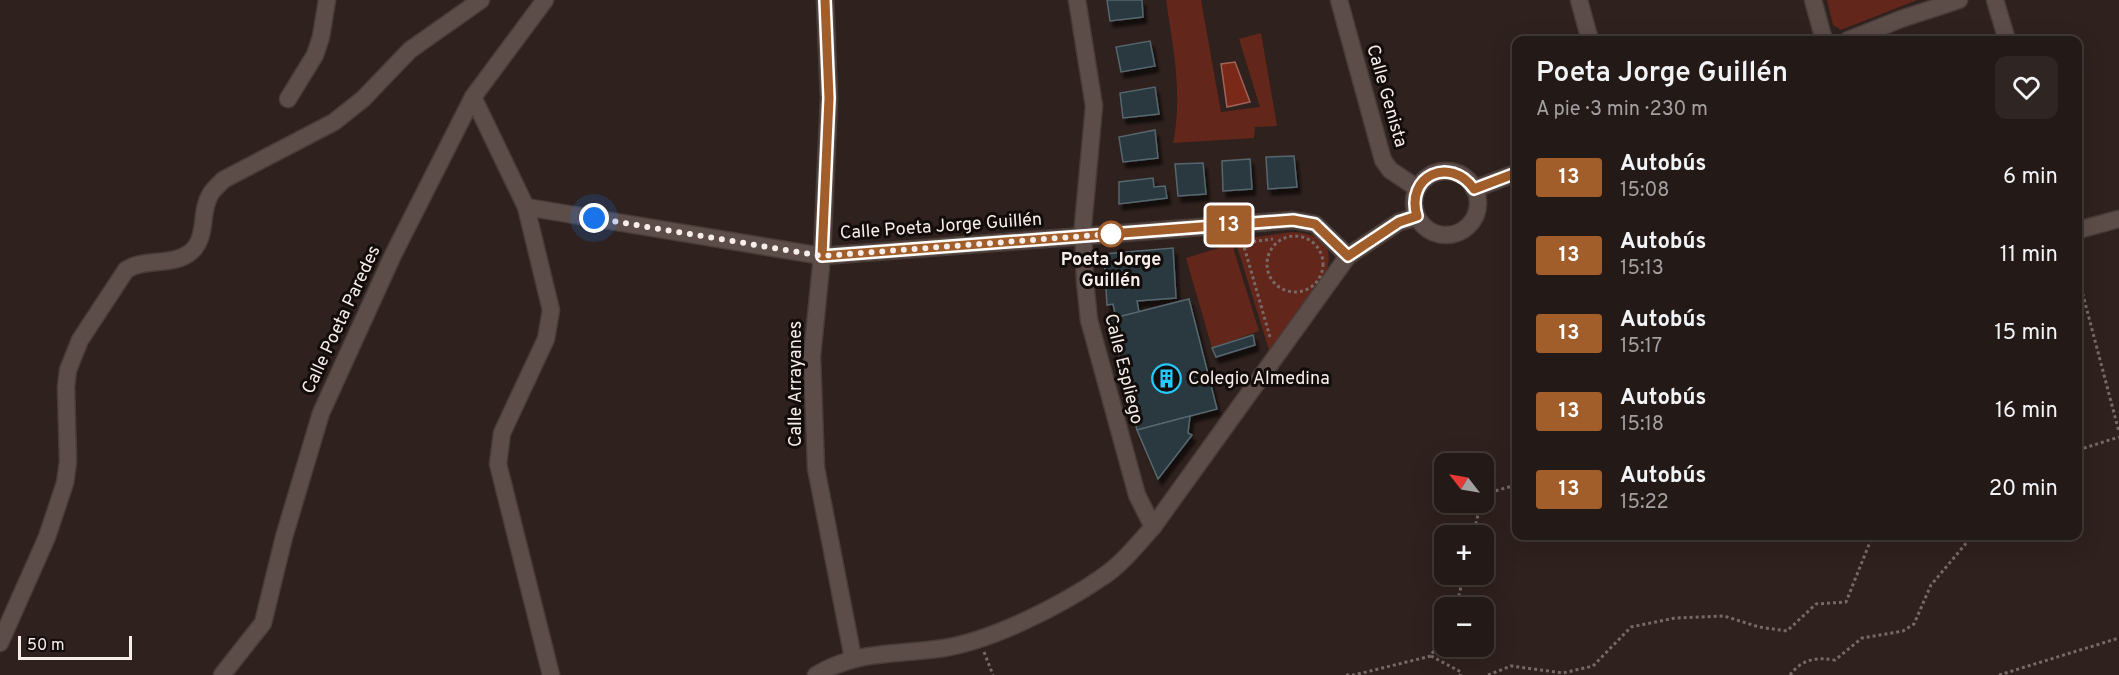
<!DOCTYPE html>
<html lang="es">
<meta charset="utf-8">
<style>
body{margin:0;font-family:Overpass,sans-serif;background:#2f2623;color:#f1f3f6;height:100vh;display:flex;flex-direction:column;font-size:22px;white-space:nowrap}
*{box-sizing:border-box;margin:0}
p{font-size:20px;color:#a3a0a1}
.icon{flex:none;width:33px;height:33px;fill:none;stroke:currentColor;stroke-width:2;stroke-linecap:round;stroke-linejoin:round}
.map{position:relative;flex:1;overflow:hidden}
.drawer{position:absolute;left:1512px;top:36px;width:570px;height:504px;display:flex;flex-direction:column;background:#231916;border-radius:12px;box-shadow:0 6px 24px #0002,0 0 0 2px #403835}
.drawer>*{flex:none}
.badge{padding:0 12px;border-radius:4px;font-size:21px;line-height:39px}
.needle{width:39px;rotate:301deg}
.tools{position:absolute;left:1434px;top:453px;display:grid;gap:12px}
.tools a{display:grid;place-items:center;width:60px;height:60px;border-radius:12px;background:#231916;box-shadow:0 6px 24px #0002,0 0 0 2px #403835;font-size:30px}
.scale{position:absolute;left:18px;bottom:15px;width:114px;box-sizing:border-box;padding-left:6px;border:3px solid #f7edea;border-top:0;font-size:16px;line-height:21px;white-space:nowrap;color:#f7edea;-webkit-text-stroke:4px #120c0a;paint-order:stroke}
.you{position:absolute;width:30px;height:30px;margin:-15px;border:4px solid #fff;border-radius:50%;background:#1a73e8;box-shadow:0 0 0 9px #1a73e833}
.map>.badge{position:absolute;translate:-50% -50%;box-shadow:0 0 0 3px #fff}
.round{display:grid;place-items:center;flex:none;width:63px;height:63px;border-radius:12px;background:#2f2623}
.head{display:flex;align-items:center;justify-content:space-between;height:102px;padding:0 24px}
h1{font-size:28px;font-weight:600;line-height:45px}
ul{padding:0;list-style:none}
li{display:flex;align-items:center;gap:18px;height:78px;padding:0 24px}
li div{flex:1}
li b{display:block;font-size:22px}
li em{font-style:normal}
li .badge{min-width:66px;font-weight:700;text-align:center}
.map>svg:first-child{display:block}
</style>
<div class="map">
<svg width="2119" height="675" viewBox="0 0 2119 675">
<defs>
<filter id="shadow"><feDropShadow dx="3.5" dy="6" stdDeviation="1.5" flood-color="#0009"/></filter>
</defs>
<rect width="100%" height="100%" fill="#2f211d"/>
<!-- green -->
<g fill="#63261a">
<path d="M 1166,0 L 1201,0 L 1221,112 L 1260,107 L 1239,39 L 1261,33 L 1277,126 L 1255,127 L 1254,138 L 1173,143 C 1183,95 1173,48 1166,0 Z"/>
<path d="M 1827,0 L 1917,0 L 1841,30 L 1833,25 Z"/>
<path d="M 1291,232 C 1322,233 1337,246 1324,278 L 1269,350 L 1235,240 Z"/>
<path d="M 1232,244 L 1259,331 L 1212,348 L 1186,258 Z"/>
</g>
<!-- water -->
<path fill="#7a2818" stroke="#a06357" stroke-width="1.5" d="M 1235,62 L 1250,102 L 1227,107 L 1221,64 Z"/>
<!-- building -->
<g fill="#29383f" stroke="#56666e" stroke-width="1.5" filter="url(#shadow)">
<path d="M 1107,0 L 1142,0 L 1143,17 L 1110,21 Z"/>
<path d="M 1150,41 L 1155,66 L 1121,72 L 1116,47 Z"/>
<path d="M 1155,87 L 1159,114 L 1123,118 L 1120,93 Z"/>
<path d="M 1155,130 L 1158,158 L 1123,162 L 1119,137 Z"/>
<path d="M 1294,156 L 1297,187 L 1268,189 L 1266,157 Z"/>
<path d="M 1250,159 L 1252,189 L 1223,191 L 1222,161 Z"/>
<path d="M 1203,163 L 1206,194 L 1178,196 L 1175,164 Z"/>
<path d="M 1153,178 L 1154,187 L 1165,186 L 1167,198 L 1119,204 L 1119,182 Z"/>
<path d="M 1173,248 L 1176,298 L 1137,301 L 1139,312 L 1116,318 L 1113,304 L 1107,305 L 1104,254 Z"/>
<path d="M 1189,299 L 1217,409 L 1137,430 L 1110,319 Z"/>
<path d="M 1253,335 L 1255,345 L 1216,357 L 1212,348 Z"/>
<path d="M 1190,416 L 1188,433 L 1192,435 L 1158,479 L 1137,430 Z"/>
</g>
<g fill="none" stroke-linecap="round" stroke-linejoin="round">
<defs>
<g id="minor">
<path d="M 825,0 L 829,98 L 822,256 L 812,356 L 816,468 L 853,658"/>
<path d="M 1077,0 L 1094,106 L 1083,226 L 1085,281 L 1089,320 L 1137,495 L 1153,527"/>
<path d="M 1579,0 L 1590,40"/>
<path d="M 1813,0 L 1824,40"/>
<path d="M 1995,0 L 2007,40"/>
<path d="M 473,97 L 526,207 L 551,310 L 546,339 L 502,433 L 498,464 L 551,675"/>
<path d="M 288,99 L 315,55 L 321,37 L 327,0"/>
<path d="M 526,207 L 822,256 L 1293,220 L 1315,224 L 1348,256"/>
<path d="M 2078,230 L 2119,219"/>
<path d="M 0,643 L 47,537 L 65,483 L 68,462 L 66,387 L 68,370 L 80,340 L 126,270 C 144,258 170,266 188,254 C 209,240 199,213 210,195 C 213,189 219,185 223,180 L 334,122 L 363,99 L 410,50 L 481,0"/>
<path d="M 222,675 L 263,623 L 284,537 L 321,413 L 393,255 L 473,97 L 545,0"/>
<path d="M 816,675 C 857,650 898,655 944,648 C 993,640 1060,606 1101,578 C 1121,565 1137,545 1153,527 L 1348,256 L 1399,222 L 1417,217"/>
</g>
<g id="tertiary">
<path d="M 1339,0 L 1383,160 L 1390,170 L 1417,188"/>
<path d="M 1848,40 L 1901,19 L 1959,0"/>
<circle cx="1446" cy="203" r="32"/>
<path d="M 1474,189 L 1516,173"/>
</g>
</defs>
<!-- minor casing -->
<use href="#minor" stroke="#483c39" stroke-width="19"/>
<!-- tertiary casing -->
<use href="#tertiary" stroke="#483c39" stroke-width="19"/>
<!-- path -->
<g stroke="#776a66" stroke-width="3" stroke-dasharray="3 3" stroke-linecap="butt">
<circle cx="1295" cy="264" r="28"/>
<path d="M 2078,276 L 2119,432"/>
<path d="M 1270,337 L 1243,243 L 1273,239"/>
<path d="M 2078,450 L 2119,437"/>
<path d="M 1484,494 L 1516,485"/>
<path d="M 1473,536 L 1481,502"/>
<path d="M 1456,608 L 1464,574"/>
<path d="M 984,652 L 993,675"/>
<path d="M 1431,656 L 1461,672 L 1460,675"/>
<path d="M 1346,675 L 1354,675 L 1431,656 L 1444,630"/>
<path d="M 1488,675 L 1511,666 L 1563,673 L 1593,666 L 1631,627 L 1675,618 L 1724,616 L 1759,627 L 1787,631 L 1816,604 L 1846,602 L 1870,542 L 1874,536"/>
<path d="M 1790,675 C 1802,659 1816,657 1835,660 L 1862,638 L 1903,631 L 1914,624 L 1931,585 L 1968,541 L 1970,536"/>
<path d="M 1999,675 L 2119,638"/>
</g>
<!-- minor -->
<use href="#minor" stroke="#5d4d49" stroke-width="16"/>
<!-- tertiary -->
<use href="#tertiary" stroke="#5d4d49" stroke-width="16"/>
</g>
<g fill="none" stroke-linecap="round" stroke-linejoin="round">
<defs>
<path id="line" d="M 825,0 L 829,98 L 822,256 L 1293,220 L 1315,224 L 1348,256 L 1399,222 L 1417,216 C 1405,176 1450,155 1474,189 L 1516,173"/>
</defs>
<!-- line casing -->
<use href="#line" stroke="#fff" stroke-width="14"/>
<!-- line -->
<use href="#line" stroke="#a25e2a" stroke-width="9"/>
<!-- walk -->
<path stroke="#f7edea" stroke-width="6" stroke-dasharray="0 10.8" d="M 594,218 L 822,256 L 1111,234"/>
</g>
<!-- icons -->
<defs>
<symbol id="building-ring" viewBox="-11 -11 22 22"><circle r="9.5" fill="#120c0a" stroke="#25c9fe" stroke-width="1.5"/><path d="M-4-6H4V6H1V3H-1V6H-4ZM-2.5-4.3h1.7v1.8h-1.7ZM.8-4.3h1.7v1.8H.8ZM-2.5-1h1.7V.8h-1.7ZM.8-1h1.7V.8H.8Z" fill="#25c9fe"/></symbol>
</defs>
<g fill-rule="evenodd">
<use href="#building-ring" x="1150" y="362" width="33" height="33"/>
</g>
<!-- markers -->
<circle fill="#fff" stroke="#a25e2a" stroke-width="3" cx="1111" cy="234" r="12"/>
<g text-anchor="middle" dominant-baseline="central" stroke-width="6" stroke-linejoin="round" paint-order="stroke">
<!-- street labels -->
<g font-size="18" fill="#f7edea" stroke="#120c0a">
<text transform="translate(1386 96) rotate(74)">Calle Genista</text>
<text transform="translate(941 227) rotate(-4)">Calle Poeta Jorge Guillén</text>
<text transform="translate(342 320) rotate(-65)">Calle Poeta Paredes</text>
<text transform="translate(1123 369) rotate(76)">Calle Espliego</text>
<text transform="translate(796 384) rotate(-90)">Calle Arrayanes</text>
</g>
<!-- stop labels -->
<g font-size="18" font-weight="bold" fill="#f7edea" stroke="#120c0a">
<text x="1111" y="260">Poeta Jorge<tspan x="1111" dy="21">Guillén</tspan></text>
</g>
<!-- poi labels -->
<g font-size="18" fill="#f7edea" stroke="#120c0a" text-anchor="start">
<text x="1188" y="379">Colegio Almedina</text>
</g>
</g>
</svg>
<div class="tools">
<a><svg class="needle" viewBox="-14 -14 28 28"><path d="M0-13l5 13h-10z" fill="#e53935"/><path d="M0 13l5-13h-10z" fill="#a3a0a1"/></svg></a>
<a>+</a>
<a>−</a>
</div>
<div class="scale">50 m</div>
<div class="you" style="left:594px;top:218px"></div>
<b class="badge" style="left:1229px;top:225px;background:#a25e2a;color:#fff">13</b>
<section class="drawer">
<div class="head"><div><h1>Poeta Jorge Guillén</h1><p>A pie · 3 min · 230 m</p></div><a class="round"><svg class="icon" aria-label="heart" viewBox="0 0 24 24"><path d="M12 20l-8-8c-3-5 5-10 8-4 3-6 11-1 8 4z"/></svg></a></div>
<ul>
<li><span class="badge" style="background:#a25e2a;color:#fff">13</span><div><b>Autobús</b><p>15:08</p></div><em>6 min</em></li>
<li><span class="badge" style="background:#a25e2a;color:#fff">13</span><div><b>Autobús</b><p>15:13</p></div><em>11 min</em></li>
<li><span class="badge" style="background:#a25e2a;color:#fff">13</span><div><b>Autobús</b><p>15:17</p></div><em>15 min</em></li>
<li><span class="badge" style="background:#a25e2a;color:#fff">13</span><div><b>Autobús</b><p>15:18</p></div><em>16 min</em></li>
<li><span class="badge" style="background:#a25e2a;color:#fff">13</span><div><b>Autobús</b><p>15:22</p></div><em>20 min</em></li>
</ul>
</section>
</div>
